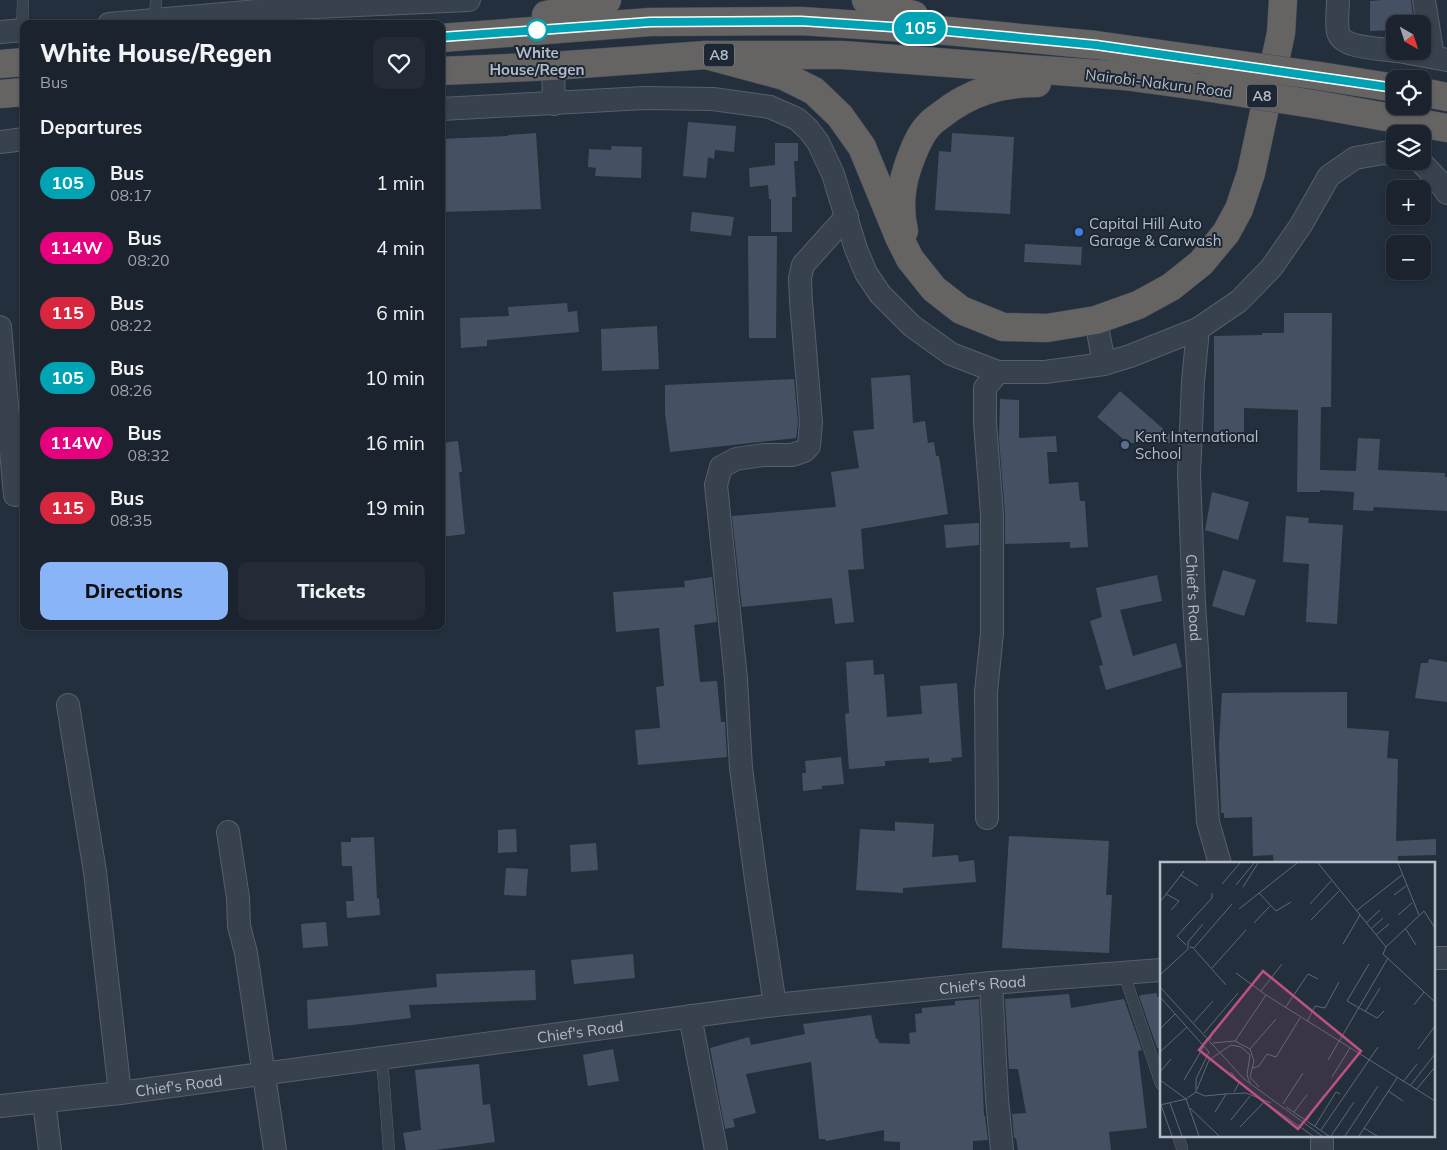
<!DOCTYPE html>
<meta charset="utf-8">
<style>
body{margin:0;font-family:Mulish,sans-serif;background:#242b36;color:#f1f3f6;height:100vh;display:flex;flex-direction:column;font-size:19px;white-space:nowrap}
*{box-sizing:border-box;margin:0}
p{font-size:16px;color:#a0a4aa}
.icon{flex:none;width:28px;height:28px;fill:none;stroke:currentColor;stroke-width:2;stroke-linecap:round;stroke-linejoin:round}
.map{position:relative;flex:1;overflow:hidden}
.drawer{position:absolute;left:20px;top:20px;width:425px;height:610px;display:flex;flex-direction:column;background:#1b232e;border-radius:10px;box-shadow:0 1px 4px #0004,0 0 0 1px #39404a}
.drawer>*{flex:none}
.badge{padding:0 10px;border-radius:16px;font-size:18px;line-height:32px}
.needle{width:32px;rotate:141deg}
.tools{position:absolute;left:1386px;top:15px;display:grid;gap:10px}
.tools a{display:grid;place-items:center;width:45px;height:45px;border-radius:10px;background:#1b232e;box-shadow:0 1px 4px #0004,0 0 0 1px #39404a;font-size:25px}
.map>.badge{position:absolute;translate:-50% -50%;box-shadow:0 0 0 2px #fff}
h2{padding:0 20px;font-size:19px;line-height:45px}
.round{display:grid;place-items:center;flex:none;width:52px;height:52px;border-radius:10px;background:#242b36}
.overview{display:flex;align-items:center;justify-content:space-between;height:85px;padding:0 20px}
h1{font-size:24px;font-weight:800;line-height:38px}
.primary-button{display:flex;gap:10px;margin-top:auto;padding:10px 20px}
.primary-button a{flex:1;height:58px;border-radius:10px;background:#8ab4f8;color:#111;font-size:20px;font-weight:800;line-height:58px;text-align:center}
.primary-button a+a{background:#242b36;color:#f1f3f6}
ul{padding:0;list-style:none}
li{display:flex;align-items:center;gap:15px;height:65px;padding:0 20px}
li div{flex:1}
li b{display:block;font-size:19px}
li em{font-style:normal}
li .badge{min-width:55px;font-weight:700;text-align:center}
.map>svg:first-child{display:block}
</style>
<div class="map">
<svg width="1447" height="1150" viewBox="0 0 1447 1150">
<rect width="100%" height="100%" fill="#242f3e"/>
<!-- building -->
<g fill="#455162">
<path d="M 1383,0 L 1411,0 L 1414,24 L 1395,24 L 1395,30 L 1370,31 L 1370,1 Z"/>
<path d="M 688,122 L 736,126 L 734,152 L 715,150 L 714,159 L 708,157 L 706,178 L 683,176 Z"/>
<path d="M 536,133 L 541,209 L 442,212 L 441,139 L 508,136 L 508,135 Z"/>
<path d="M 952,133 L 1014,137 L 1010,214 L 935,210 L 939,151 L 951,152 Z"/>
<path d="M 775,143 L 798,143 L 798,161 L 794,161 L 796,197 L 792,197 L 792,232 L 771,232 L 771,199 L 769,199 L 768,185 L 750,187 L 749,168 L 775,165 Z"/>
<path d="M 612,146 L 642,147 L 641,178 L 595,176 L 596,168 L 588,167 L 589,149 L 611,150 Z"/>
<path d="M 692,212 L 734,217 L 731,236 L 690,231 Z"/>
<path d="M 748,236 L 777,236 L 776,338 L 749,338 Z"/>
<path d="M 1025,244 L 1082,247 L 1081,265 L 1024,262 Z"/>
<path d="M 567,303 L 568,312 L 577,311 L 579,332 L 487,340 L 487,346 L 461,348 L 460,318 L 509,316 L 508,307 Z"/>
<path d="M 1284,313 L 1332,313 L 1331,407 L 1321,407 L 1320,470 L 1356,471 L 1358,438 L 1380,439 L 1378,470 L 1445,473 L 1445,477 L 1447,477 L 1447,511 L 1374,507 L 1373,511 L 1353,510 L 1354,492 L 1320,490 L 1320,492 L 1297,492 L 1298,410 L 1244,408 L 1244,442 L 1214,442 L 1214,336 L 1262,335 L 1262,333 L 1284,333 Z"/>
<path d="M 657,326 L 659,369 L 602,371 L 601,329 Z"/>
<path d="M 910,375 L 913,423 L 925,421 L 928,443 L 934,442 L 936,456 L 939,456 L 948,514 L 861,529 L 864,569 L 848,570 L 854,622 L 835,624 L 832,598 L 742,607 L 732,516 L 836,507 L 831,472 L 859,468 L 853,431 L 874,429 L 871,378 Z"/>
<path d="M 794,379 L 798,423 L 796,438 L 670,452 L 665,413 L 665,385 Z"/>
<path d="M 1120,391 L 1177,441 L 1177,443 L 1128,443 L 1097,417 Z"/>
<path d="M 1000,399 L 1019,400 L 1019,438 L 1056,436 L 1057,452 L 1047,452 L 1049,484 L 1078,482 L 1080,501 L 1085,501 L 1088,547 L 1070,548 L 1070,542 L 1005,544 L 1005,513 L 999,439 Z"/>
<path d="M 458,441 L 462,472 L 459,472 L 465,534 L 441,537 L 441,443 Z"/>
<path d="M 1212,492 L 1249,502 L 1238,540 L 1205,530 Z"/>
<path d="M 1286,516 L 1309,518 L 1308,523 L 1343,525 L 1337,624 L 1306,622 L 1309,564 L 1283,562 Z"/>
<path d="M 979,523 L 979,545 L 946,548 L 944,525 Z"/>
<path d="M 1223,570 L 1256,580 L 1244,616 L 1212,606 Z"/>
<path d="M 1157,575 L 1162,601 L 1120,610 L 1133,656 L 1176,643 L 1182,667 L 1106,690 L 1099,666 L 1103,665 L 1090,621 L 1102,617 L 1096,588 Z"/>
<path d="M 712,577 L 717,622 L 694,625 L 700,682 L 717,681 L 721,722 L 725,722 L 727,757 L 638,765 L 635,730 L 660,728 L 656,687 L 664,686 L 659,628 L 616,632 L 613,592 L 685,587 L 684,581 Z"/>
<path d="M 1429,659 L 1447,662 L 1447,702 L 1415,698 L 1421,663 L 1428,663 Z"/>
<path d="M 873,660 L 874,675 L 884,674 L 887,717 L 922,714 L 920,686 L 957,683 L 962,757 L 951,758 L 952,761 L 929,763 L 929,758 L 885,761 L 885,766 L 849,769 L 845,714 L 849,713 L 846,662 Z"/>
<path d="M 1347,692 L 1347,728 L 1389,731 L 1387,758 L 1398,759 L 1396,841 L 1436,839 L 1436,855 L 1398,856 L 1398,864 L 1274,864 L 1273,855 L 1253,856 L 1252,817 L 1224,818 L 1224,813 L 1221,813 L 1219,744 L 1222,693 Z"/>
<path d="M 841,757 L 844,784 L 822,786 L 822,789 L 803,791 L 802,773 L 806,773 L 805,761 Z"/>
<path d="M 895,822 L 934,824 L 932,857 L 958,855 L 959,862 L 974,860 L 976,882 L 903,888 L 903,893 L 856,890 L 860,829 L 895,831 Z"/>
<path d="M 516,829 L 517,852 L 498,853 L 498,830 Z"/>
<path d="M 1009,836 L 1109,841 L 1106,895 L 1112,895 L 1109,953 L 1002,948 Z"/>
<path d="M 374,837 L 377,899 L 379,898 L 380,915 L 347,918 L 346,901 L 354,901 L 352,866 L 342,866 L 341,842 L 351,842 L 351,838 Z"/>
<path d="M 596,843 L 598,870 L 571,872 L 570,845 Z"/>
<path d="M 506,868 L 528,869 L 526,896 L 504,895 Z"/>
<path d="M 326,922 L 328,946 L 303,948 L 301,924 Z"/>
<path d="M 633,954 L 635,978 L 574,984 L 571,960 Z"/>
<path d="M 535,970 L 536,1000 L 409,1005 L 411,1018 L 352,1025 L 308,1029 L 307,1000 L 437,987 L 436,974 Z"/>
<path d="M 1157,993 L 1157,997 L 1161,996 L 1161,1048 L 1157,1048 L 1139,996 L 1141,995 Z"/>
<path d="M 1069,994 L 1071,1008 L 1124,999 L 1142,1050 L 1138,1051 L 1147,1128 L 1109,1132 L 1111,1150 L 1018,1150 L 1016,1138 L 1014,1138 L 1012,1114 L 1026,1113 L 1018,1069 L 1009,1069 L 1005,999 Z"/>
<path d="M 979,999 L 984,1116 L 985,1116 L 988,1140 L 973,1141 L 973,1150 L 900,1150 L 900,1142 L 884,1141 L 884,1130 L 826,1141 L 825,1139 L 819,1139 L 811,1062 L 746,1074 L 756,1113 L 733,1119 L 735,1127 L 725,1129 L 710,1048 L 749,1037 L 751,1045 L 805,1034 L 803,1024 L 871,1015 L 876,1039 L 878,1039 L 879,1043 L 910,1044 L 909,1033 L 916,1032 L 915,1014 L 922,1013 L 922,1008 L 955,1005 L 955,1001 Z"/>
<path d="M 613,1049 L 619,1081 L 588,1086 L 583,1055 Z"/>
<path d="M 479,1064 L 483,1105 L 490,1104 L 495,1142 L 435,1150 L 406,1150 L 403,1133 L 421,1130 L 415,1070 Z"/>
</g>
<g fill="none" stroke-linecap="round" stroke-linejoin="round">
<defs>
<g id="service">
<path d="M 155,20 L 156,0"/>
<path d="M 22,30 L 23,0"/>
<path d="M 1124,974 L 1161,1084"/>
<path d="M 382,1058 L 389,1150"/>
<path d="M 1178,1136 L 1182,1148"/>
</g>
<g id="minor">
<path d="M 1338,0 C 1338,10 1336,22 1338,32 C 1342,49 1381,48 1395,51"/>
<path d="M 1424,0 L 1433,57"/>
<path d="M 109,24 L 292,8 L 469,0"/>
<path d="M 0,32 L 24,30"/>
<path d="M 1398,51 L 1447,60"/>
<path d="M 553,66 L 554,104"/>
<path d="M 441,109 L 645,98 L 713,99 L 770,107 L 797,119 L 808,129 L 818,142 L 833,174 L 856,249 L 866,273 L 880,294 L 912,326 L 951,354 L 998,372 L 1045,372 L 1104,364 L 1130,356 L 1198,329 L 1239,301 L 1272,267 L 1301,225 L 1329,176 L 1355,158 L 1383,153 L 1395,155"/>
<path d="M 0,142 L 24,139"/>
<path d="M 1420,161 L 1438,180 L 1447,193"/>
<path d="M 1096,320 L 1104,364"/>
<path d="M 0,327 L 15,495"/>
<path id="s1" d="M 1198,329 L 1193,382 L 1189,474 L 1194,603 L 1208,822 L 1220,864"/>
<path d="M 68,705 L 95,872 L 120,1093"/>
<path d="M 987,818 L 986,692 L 992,633 L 992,514 L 985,423 L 985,388 L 998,372"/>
<path d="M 228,832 L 238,898 L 239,926 L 246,953 L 275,1150"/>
<path d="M 1433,958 L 1447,958"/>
<path d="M 991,983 L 997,1099 L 1002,1150"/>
<path d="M 775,1005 L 757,887 L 741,768 L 736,679 L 716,485 L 721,467 L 736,459 L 763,455 L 792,455 L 804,451 L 809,446 L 811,422 L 801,301 L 800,278 L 803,265 L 847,216"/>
<path d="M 690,1016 L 716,1150"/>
<path d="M 44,1102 L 50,1150"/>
<path id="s2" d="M 0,1106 L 120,1093 L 775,1005 L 991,983 L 1161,970"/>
<path d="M 1322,1136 L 1322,1150"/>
</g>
<g id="trunk">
<path d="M 866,0 L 876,6 L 914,15"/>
<path d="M 546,15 L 582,8 L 607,0"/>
<path d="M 441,38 L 650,22 L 801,21 L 937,30 L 1096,45 L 1197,59"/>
<path d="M 706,55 L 784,76 L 814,91 L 840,116 L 862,147 L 899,237 L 910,259 L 934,289 L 961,310 L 1003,327 L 1047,328 L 1096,320 L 1138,305 L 1171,287 L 1201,263 L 1226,233 L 1239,209 L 1251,173 L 1281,33 L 1283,0"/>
<path d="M 0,64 L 24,62"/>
<path d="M 441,71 L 553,66 L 706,55 L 842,55 L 1124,76 L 1205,87"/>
<path d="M 1320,76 L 1395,88"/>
<path d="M 1422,92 L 1447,97"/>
<path d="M 0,94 L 24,92"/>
<path d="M 1319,105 L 1447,128"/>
<path d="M 904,231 C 899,209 901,186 908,166 C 913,152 919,135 929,125 C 932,121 937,118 941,115 C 970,92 1000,83 1037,83"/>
</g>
</defs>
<!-- service casing -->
<use href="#service" stroke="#565f6c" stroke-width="12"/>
<!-- minor casing -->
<use href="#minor" stroke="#565f6c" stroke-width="24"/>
<!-- trunk casing -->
<use href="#trunk" stroke="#434c59" stroke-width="29"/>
<!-- service -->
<use href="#service" stroke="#38414e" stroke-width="11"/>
<!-- minor -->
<use href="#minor" stroke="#38414e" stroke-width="22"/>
<!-- trunk -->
<use href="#trunk" stroke="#656462" stroke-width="28"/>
<defs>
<g id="trunk-bridge">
<path d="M 1197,59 L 1320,76"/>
<path d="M 1205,87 L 1319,105"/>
</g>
</defs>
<!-- trunk-bridge casing -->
<use href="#trunk-bridge" stroke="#434c59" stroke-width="29" stroke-linecap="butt"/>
<!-- trunk-bridge -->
<use href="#trunk-bridge" stroke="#656462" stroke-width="28"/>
</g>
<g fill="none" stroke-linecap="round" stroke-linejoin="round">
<defs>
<path id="line" d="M 441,37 L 650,22 L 801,21 L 937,30 L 1096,45 L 1395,88"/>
</defs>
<!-- line casing -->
<use href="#line" stroke="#fff" stroke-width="11"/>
<!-- line -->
<use href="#line" stroke="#00a3b4" stroke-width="8"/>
</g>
<!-- markers -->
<circle fill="#fff" stroke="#00a3b4" stroke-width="2.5" cx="537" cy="30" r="10"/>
<circle fill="#3f7fe0" stroke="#1d2633" stroke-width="2" cx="1079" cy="232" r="5"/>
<circle fill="#5c6f8a" stroke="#1d2633" stroke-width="2" cx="1125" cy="445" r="5"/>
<g text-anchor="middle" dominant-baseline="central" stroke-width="4" stroke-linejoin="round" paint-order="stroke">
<!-- shield labels -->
<g fill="#1d2633" stroke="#878f9c" stroke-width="1">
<rect x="704" y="43.5" width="30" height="23" rx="4"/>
<rect x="1247" y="84.5" width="30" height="23" rx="4"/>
</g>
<g font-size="14" font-weight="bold" fill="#b4bcc9">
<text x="719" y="55">A8</text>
<text x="1262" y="96">A8</text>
</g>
<!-- stop labels -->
<g font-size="15" font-weight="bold" fill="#b4bcc9" stroke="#1d2633">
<text x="537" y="52">White<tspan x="537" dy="17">House/Regen</tspan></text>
</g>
<!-- street labels -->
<g font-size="15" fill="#b4bcc9" stroke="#1d2633">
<text transform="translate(1159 83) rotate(7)">Nairobi-Nakuru Road</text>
<text stroke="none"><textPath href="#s1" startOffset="269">Chief's Road</textPath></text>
<text stroke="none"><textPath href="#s2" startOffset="990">Chief's Road</textPath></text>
<text stroke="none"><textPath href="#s2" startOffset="585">Chief's Road</textPath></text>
<text stroke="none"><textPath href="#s2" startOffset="180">Chief's Road</textPath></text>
</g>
<!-- poi labels -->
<g font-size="15" fill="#b4bcc9" stroke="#1d2633" text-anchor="start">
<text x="1089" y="223">Capital Hill Auto<tspan x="1089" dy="17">Garage &amp; Carwash</tspan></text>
<text x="1135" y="436">Kent International<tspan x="1135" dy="17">School</tspan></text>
</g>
</g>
<!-- overview -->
<g transform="translate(1160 862)">
<rect width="275" height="275" fill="#242f3e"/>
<path fill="none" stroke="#5e6776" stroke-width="1" d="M 158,1 L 226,85 L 223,92 L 275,140M 238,1 L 259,53M 21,13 L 38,24M 62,22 L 80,1M 76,23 L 94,1M 83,25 L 98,1M 99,31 L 116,49 L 131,40M 6,32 L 19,39 L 11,48M 234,33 L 246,24M 0,40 L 24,9M 150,42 L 171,19M 79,47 L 137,1M 196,49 L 242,13M 238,53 L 252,41M 151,58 L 179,29M 94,61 L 110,44M 206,61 L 220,48M 245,66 L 256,83M 211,67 L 223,56M 216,73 L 229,62M 183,82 L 200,53M 26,83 L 17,74 L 52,36 L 52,31M 30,85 L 34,86 L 72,42M 226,85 L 264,49 L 275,66M 34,87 L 66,123M 209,102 L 187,139 L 217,156 L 224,149M 52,106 L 86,68M 76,111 L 106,133M 0,113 L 28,87 L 28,80 L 43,62M 0,125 L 84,217 L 162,274M 101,129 L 122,102M 0,135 L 49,190 L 36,217 L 36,230 L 26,237 L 0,243M 254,143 L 264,130M 125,146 L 148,112 L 158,117M 205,150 L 220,126M 34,160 L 53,139M 147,160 L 155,144 L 165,146 L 179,120M 0,167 L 15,152M 44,171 L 78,131M 50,178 L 52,170 L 64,157M 75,179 L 106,133 L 275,239M 53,181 L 75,179 L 90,187 L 94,199 L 90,215 L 99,225M 90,187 L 116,157M 258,187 L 275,164M 0,190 L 27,165M 168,198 L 228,96M 93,206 L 99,204 L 107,192 L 116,195 L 140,156M 0,210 L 11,197M 71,210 L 79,221 L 74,230M 172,215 L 190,186M 0,218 L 26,237 L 39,274M 24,218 L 44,184M 243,220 L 257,202M 250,224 L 275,192M 37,227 L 49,198 L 71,183 L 81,185 L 90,193 L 87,213 L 90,221M 256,228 L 275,205M 228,229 L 243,239M 36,230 L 45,234 L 65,232M 65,232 L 86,231 L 111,241M 10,241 L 22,274M 106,241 L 153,274M 123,242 L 143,211M 1,243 L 12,274M 126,245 L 169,274M 30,246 L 59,274M 55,250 L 66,232M 134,250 L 147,233M 71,258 L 90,234M 147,258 L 164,233M 155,264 L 176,230 L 180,232M 80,265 L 104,240M 204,266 L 217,274M 161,268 L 218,185M 171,274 L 194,240M 185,274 L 218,224M 199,274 L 237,216"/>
<path fill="#bd5182" fill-opacity="0.15" stroke="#bd5182" stroke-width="2.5" d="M 103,109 L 201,189 L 138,267 L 39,188 Z"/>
<rect width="275" height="275" fill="none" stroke="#b4bcc9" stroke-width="2.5"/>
</g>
</svg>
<div class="tools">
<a><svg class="needle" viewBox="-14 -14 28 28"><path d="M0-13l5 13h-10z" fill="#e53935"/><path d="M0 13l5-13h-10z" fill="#a0a4aa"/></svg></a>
<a><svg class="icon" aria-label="locate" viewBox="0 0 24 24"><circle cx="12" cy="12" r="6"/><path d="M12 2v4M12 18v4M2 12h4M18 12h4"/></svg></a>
<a><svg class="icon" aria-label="layers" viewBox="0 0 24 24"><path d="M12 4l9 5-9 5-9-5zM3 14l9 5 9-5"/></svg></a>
<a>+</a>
<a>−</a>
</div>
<b class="badge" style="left:920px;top:28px;background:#00a3b4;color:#fff">105</b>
<section class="drawer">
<div class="overview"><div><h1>White House/Regen</h1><p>Bus</p></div><a class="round"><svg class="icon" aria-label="heart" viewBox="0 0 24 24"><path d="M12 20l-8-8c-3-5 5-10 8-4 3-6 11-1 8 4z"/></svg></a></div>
<h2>Departures</h2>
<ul>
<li><span class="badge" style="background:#00a3b4;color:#fff">105</span><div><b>Bus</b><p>08:17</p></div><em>1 min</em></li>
<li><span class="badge" style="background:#e6007e;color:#fff">114W</span><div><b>Bus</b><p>08:20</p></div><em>4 min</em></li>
<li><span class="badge" style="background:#d7263d;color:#fff">115</span><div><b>Bus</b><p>08:22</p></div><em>6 min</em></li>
<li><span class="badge" style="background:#00a3b4;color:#fff">105</span><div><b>Bus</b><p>08:26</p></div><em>10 min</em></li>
<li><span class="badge" style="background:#e6007e;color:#fff">114W</span><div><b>Bus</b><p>08:32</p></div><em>16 min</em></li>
<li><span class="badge" style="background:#d7263d;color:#fff">115</span><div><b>Bus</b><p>08:35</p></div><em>19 min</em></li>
</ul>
<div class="primary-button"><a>Directions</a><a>Tickets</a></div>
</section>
</div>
